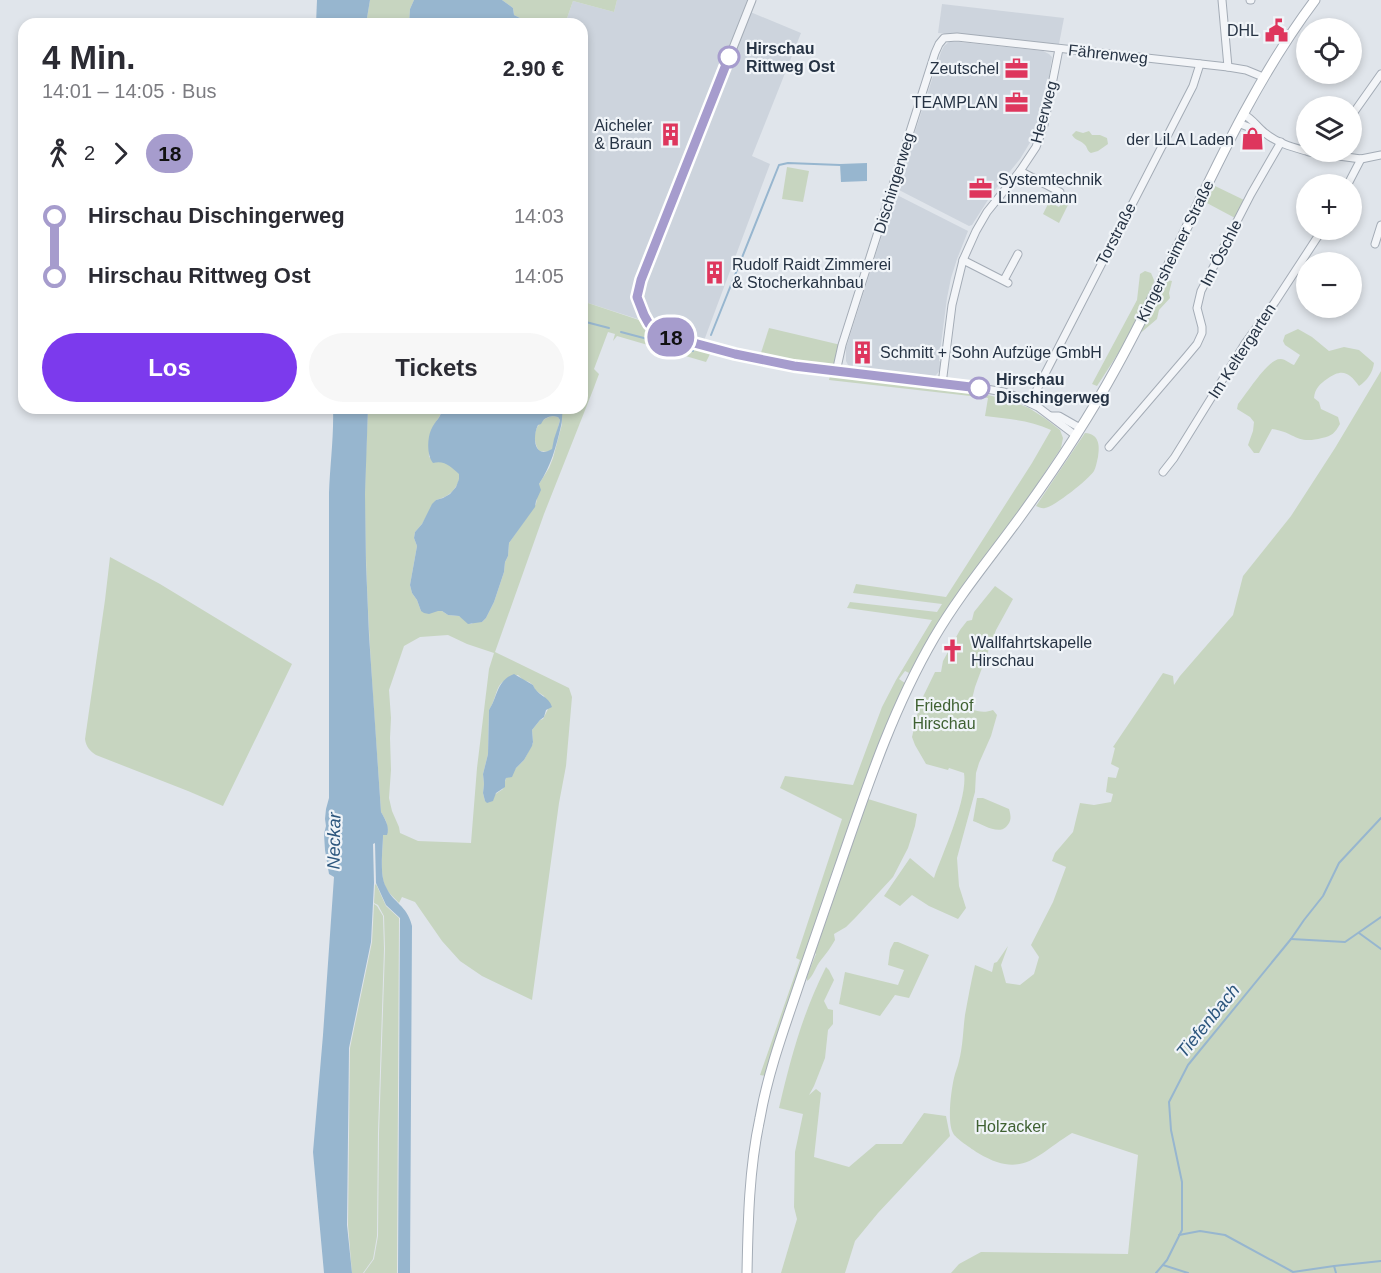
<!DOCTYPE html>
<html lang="de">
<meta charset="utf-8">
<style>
body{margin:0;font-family:Helvetica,sans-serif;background:#f7f7f7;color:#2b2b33;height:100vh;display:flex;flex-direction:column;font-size:22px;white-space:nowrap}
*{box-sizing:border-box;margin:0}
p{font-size:20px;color:#7c7c81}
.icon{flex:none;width:33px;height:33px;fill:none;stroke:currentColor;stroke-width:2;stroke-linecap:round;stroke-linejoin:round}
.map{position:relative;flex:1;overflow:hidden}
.panel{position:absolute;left:18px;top:18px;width:570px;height:396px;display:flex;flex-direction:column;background:#fff;border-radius:18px;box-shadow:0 3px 9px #0003}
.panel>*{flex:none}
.badge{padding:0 12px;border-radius:20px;font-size:21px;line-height:39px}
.tools{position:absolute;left:1296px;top:18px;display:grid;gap:12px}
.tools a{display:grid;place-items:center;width:66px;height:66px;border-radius:50%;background:#fff;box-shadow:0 3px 9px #0003;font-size:30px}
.map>.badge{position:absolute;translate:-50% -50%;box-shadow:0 0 0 3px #fff}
.legs{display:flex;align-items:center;gap:9px;height:66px;padding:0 24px;font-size:20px}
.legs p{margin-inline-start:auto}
.overview{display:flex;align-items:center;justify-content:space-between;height:102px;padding:0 24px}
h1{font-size:33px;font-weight:700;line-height:45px}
.button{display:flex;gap:12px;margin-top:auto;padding:12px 24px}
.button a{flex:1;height:69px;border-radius:36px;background:#7c3aed;color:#fff;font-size:24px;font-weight:700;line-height:69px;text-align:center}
.button a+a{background:#f7f7f7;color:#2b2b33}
ul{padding:0 24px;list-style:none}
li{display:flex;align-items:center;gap:21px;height:60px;font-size:22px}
li i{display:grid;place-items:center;width:9px;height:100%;margin:0 8px;background:currentColor}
li i::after{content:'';width:15px;height:15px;margin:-8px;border:4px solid;border-radius:50%;background:#fff}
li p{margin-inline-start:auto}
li:first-child i{background:linear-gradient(#0000 50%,currentColor 0)}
li:last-child i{background:linear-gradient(currentColor 50%,#0000 0)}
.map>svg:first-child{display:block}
</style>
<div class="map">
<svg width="1381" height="1273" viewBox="0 0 1381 1273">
<rect width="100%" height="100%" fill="#e0e5eb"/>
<!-- built -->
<g fill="#cdd4dd">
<path d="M 617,0 L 752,0 L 748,11 L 801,33 L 752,156 L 770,164 L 702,346 L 668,335 L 650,323 L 582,301 L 582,24 L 565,24 L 573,1 L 614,12 Z"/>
<path d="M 942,4 L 1064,18 L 1059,44 L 938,33 Z"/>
<path d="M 949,42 L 959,42 L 1043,51 L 1049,54 L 1052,57 L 1049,78 L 1047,79 L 1038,122 L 1031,141 L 1020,159 L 993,192 L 972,225 L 969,226 L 899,190 L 897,187 L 941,52 L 944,46 Z"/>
<path d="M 895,194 L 968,231 L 957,259 L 951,278 L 947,298 L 941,344 L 939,361 L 941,362 L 940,370 L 937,374 L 934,377 L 857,369 L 848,365 L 846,361 L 846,348 Z"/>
</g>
<!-- green -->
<g fill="#c7d5c0" fill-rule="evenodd">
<path d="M 370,0 L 414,0 L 410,9 L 409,24 L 366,24 Z"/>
<path d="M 502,0 L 617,0 L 614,12 L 573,1 L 565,24 L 529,24 L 522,19 L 514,15 L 513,8 Z"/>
<path d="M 1076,131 L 1083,133 L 1089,131 L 1092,135 L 1100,135 L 1107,138 L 1108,144 L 1098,151 L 1091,153 C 1086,150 1088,147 1084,144 C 1080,140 1076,141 1072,135 Z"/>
<path d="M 787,167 L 809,171 L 803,202 L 782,199 Z"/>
<path d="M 1213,185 L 1244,200 L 1235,218 L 1205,202 Z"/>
<path d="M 1049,202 L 1059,207 L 1062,202 L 1068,205 L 1059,223 L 1043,214 Z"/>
<path d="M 1145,271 L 1151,273 L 1154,280 L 1153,288 L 1121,349 L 1097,386 L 1092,384 L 1137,300 L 1140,274 Z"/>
<path d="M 1167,280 L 1172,281 L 1169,293 L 1170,298 L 1159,310 L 1157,319 L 1137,336 L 1163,285 Z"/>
<path d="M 582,301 L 642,321 L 649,329 L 666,339 L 711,352 L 706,362 L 617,336 L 613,341 L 615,334 L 608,332 L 594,369 L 599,374 L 593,390 L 544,514 L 495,652 L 569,688 L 572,697 L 566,766 L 559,803 L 532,1000 L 482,976 L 460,961 L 442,941 L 415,902 L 402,897 L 399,903 C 395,898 389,894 386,888 C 379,876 383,849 383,835 L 388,831 L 386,821 L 381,812 C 374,707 365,601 365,495 C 365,466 367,437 368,408 L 442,408 C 441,417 437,419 434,426 C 429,437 429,446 429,457 C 435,461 437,461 443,462 C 450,464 455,470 460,474 C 459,488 449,497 436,500 L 422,524 L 415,532 L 414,538 L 417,546 L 410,585 L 412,593 L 417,600 L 421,611 L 442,611 L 448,615 L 459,616 L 471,624 L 475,622 L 482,622 L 486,618 L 494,602 L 504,572 L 505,562 L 508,556 L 509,543 L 536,504 L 539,484 L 549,468 L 553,458 L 562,424 L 561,414 L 564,408 L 582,408 ZM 448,635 L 467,644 L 494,653 L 489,669 L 477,768 L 471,843 L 418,841 L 400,833 L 399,827 L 392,811 L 389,798 L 391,770 L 390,738 L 391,718 L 389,690 L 404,646 L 420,637 ZM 518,675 L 523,680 L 529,682 L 533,685 L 535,690 L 544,696 L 548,709 L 543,719 L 540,720 L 532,730 L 533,743 L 524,760 L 506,778 L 503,789 L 485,801 L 483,793 L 484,784 L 483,774 L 488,754 L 489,710 C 500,693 492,681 518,675 Z"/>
<path d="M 769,328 L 841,345 L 833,371 L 759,359 Z"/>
<path d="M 1298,329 L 1312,337 L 1329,351 L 1344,347 L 1359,350 L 1374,363 C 1373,372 1367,381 1359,386 C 1349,372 1342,368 1327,379 C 1320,384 1315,388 1314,398 L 1319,402 L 1321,409 L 1338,417 L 1340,424 C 1335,433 1332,436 1322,438 C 1296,445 1295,432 1272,429 L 1259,453 L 1254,453 L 1248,445 L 1253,431 L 1254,422 L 1250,417 L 1237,409 L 1238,404 C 1246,395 1269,357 1281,359 C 1285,359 1291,364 1294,365 L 1300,355 L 1285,345 L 1283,341 L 1285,335 Z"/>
<path d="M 1381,371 L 1381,1273 L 951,1273 L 959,1264 L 981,1252 L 1128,1254 L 1138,1155 L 1072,1133 C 1036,1155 1023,1180 978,1153 C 972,1149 955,1138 953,1133 C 947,1122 951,1091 954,1078 C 955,1072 958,1067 959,1061 C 963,1046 963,1030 965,1015 C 968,998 971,982 975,965 L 992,972 L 994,963 L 997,962 L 1008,946 L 1001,965 L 1006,983 L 1020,985 L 1034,974 L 1039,957 L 1031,945 L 1053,902 L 1066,867 L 1052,861 L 1055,853 L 1073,832 L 1080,803 L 1094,805 L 1111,802 L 1113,794 L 1106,792 L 1108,777 L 1116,778 L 1119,768 L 1111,764 L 1115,748 L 1113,747 L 1163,673 L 1173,676 L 1174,685 L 1180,676 L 1233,615 L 1243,576 L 1291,516 L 1335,448 Z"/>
<path d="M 830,376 L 955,390 L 988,395 L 1012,401 L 1029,408 L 1046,419 L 1060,430 L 1063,438 L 1061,448 L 1030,495 L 935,628 L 909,673 L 905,671 L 899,679 L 905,683 L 882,735 L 766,1076 L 760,1075 L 800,960 L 796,958 L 842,819 L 780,788 L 785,776 L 853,785 L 882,707 L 896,680 L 932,620 L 847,608 L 850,602 L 937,612 L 942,604 L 853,593 L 856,584 L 946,597 L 1032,463 L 1051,430 C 1030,420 1008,419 985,416 L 988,398 L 829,380 Z"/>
<path d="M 553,416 L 558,417 L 560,420 L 552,450 L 549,452 L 539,451 C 530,437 536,419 553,416 Z"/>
<path d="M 1085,433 C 1099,434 1100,445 1098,457 C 1097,461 1096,467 1094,471 C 1089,479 1054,507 1045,508 C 1042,509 1039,507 1036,506 Z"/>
<path d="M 110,557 L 160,584 L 292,664 L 223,806 L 188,791 L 96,755 C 90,751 86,747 85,739 L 105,600 Z"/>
<path d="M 995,586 L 1013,599 L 996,630 L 975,687 L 970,707 L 971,709 C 979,712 985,713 993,710 L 997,715 L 991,736 L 979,763 L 976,773 L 975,792 L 957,858 L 959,886 L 966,908 L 958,919 L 929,906 L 912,895 L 900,906 L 884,896 L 910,858 L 934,878 C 943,852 968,799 964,773 L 949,768 L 948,770 L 926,764 L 915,745 L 912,737 L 920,703 L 935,672 L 941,672 L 943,661 L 960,630 L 967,621 L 972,620 L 974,612 Z"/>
<path d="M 977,798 L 983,798 L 1009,809 C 1011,816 1012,821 1006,827 C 998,835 982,824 973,821 Z"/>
<path d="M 868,799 L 917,814 L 915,826 L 908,848 L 893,877 L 856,917 L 846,927 L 834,934 L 835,940 C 831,947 826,954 821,960 C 815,967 814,976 807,981 L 807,976 L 816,954 L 815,953 Z"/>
<path d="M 376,884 L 386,906 L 399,918 L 397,1273 L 364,1273 L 374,1259 L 378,1236 L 379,1133 L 385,949 L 384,916 L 378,905 L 374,903 L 375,885 Z"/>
<path d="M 374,904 L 377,906 L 383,916 L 384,949 L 378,1133 L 377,1236 L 373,1259 L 363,1273 L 352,1273 L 348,1225 L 350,1048 L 372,942 Z"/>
<path d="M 894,942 L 898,942 L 929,955 L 909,998 L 895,995 L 880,1016 L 839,1004 L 845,972 L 898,985 L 904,970 L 888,965 L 890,950 Z"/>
<path d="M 826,967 L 829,970 L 834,980 L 824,1001 L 828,1009 L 833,1010 L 833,1024 L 828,1030 L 825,1058 L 814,1086 L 809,1095 L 816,1089 L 821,1093 L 814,1157 L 849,1167 L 876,1144 L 902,1144 L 924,1113 L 946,1116 L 950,1136 L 878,1213 L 855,1241 L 845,1273 L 781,1273 L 797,1219 L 794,1207 L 795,1152 L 803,1114 L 779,1108 C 791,1057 802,1015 826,967 Z"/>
</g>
<!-- water -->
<g fill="#97b6cf" fill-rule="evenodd">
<path d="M 317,0 L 370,0 L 366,24 L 316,24 Z"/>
<path d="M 414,0 L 502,0 L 513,8 L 514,15 L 522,19 L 529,24 L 409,24 L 410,9 Z"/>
<path d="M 867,163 L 867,181 L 841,182 L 840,164 Z"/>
<path d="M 333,408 L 368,408 L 365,494 L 366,564 L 369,635 L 381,812 C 385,819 390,827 387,835 L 383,835 C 383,849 379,875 386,887 C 393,903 407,905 412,926 L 410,1273 L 398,1273 L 400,918 L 386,905 L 376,883 L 375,843 L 373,844 L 374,883 L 371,942 L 349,1048 L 347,1225 L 352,1273 L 324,1273 L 313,1152 L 323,1035 L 334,877 L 329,874 L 325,850 L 324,834 L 326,826 L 325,819 L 326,809 L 329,798 L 329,493 C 330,465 334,436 333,408 Z"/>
<path d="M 442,408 L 564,408 C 561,414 563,419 561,426 C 556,447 551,466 539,484 L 541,490 L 536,501 L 535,507 L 509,543 L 508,556 L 505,562 L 504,572 L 494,602 L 486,618 L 482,622 L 468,624 L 459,616 L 448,615 L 442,611 L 438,611 L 429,614 L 424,613 L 421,611 L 417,600 L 412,593 L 410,585 L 417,546 L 414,538 L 415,532 L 422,524 L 432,504 L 436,500 L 443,498 L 450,494 L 456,487 L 459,479 L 459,474 C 451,467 445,460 433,463 C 427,456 427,439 431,430 C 435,420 441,419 442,408 ZM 553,416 L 558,417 L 560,420 L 559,424 L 554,439 L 552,449 C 534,460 532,437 538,425 L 541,424 C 544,418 547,417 553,416 Z"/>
<path d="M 514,674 L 533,685 C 536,695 549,696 552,707 L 546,710 L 544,717 L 540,720 L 532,730 L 533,742 L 532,746 L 524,760 L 516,768 L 512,777 L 506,778 L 505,781 L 505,787 L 496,793 L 493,801 L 487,803 L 485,801 L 483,793 L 484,784 L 483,774 L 488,754 L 489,710 C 498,697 496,681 514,674 Z"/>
</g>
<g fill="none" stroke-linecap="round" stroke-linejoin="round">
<!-- stream -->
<g stroke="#97b6cf" stroke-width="2">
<path d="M 582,321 L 609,328"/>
<path d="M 621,332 L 693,351"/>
<path d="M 711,335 L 779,165 L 788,163 L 840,165"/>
<path d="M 1359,933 L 1381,949"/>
<path d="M 1291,939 L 1345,942 L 1381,917"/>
<path d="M 1179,1235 L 1200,1231 L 1225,1235 L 1293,1272 L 1334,1266 L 1381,1261"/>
<path d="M 1163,1265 L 1188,1273"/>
<path d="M 1334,1266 L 1336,1273"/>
<path d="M 1156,1273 L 1167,1260 L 1182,1230 L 1182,1182 L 1171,1130 L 1169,1102 L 1188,1065 L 1291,939 L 1304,920 L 1323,896 L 1339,863 L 1381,818"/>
</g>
<defs>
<g id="minor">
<path d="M 752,0 L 641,280 L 637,297 L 643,315 L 654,328 L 668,336 L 713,348 L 794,366 L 877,377 L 974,387 L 1004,392 L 1017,397 L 1038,407 L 1075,435"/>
<path d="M 1222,0 L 1228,67"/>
<path d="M 1250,0 L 1251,0"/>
<path d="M 1243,114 C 1253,119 1257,127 1265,133 C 1277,143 1292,147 1306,151"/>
<path d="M 1352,115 L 1381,74"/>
<path d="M 1238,123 L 1264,133"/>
<path d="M 1309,152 L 1361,159 L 1381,155"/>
<path d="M 1020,171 L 1060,192"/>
<path d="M 1348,184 L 1361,159"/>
<path d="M 1375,244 L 1381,225"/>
<path d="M 963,260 L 1008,283"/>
<path d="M 1004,280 L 1018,254"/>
<path d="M 836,372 L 842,345 L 935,53 L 939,44 L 944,38 L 957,37 L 1228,67 L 1246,70 L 1263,77"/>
<path d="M 942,384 L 952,305 L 963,260 L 976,231 L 987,212 L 1020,171 L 1036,147 L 1044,125 L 1059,49"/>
<path d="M 1030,403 L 1193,86 L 1200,64"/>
<path d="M 1051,416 L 1059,416 L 1080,428"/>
<path d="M 1109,447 L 1187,356 L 1197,344 L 1202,333 L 1202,327 L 1197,308 L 1201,291 L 1251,194 L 1281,142"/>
<path d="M 1163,472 L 1174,458 L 1244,345 L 1275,302 L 1322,230"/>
</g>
<path id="secondary" d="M 747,1273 C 748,1221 749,1169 760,1118 C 767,1078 780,1040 793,1002 C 808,957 824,912 839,868 C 866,790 892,710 934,638 C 959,595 991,557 1020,517 C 1055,469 1088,419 1116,368 C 1184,246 1231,112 1315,0"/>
</defs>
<!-- minor casing -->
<use href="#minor" stroke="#a4acb6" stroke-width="9"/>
<!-- secondary casing -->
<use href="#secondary" stroke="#a4acb6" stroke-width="11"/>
<!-- minor -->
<use href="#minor" stroke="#f3f5f8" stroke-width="7"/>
<!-- secondary -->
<use href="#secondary" stroke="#fff" stroke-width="9"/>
</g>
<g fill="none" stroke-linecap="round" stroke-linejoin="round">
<defs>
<path id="line-1" d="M 729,57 L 641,280 L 637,297 L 644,315 L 649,324 L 654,328 L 668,336 L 735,354 L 794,366 L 979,388"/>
</defs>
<!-- line-1 casing -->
<use href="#line-1" stroke="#fff" stroke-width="14"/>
<!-- line-1 -->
<use href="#line-1" stroke="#a69ccd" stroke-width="9"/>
</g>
<!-- icons -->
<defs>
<symbol id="civic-bare" viewBox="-9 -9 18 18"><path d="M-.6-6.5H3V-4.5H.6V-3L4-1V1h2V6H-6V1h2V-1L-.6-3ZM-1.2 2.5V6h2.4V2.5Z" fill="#de365d" stroke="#f0f4f8" stroke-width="2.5" paint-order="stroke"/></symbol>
<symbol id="office-bare" viewBox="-9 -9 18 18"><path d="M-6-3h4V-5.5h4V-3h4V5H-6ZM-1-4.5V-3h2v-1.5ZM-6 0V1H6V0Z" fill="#de365d" stroke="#f0f4f8" stroke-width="2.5" paint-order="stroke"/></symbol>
<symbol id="building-bare" viewBox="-9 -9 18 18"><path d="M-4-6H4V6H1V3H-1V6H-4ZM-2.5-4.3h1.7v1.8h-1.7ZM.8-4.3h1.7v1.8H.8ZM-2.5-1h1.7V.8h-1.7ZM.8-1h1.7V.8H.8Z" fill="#de365d" stroke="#f0f4f8" stroke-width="2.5" paint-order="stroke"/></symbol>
<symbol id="shop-bare" viewBox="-9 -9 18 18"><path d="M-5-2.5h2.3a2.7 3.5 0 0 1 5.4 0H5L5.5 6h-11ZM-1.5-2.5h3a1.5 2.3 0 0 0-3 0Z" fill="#de365d" stroke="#f0f4f8" stroke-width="2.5" paint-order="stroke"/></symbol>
<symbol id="church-bare" viewBox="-9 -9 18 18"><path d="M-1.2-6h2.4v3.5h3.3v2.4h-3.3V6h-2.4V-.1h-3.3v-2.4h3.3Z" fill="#de365d" stroke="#f0f4f8" stroke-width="2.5" paint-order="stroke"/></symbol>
</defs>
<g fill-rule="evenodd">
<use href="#civic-bare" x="1260" y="14" width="33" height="33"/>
<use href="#office-bare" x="1000" y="52" width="33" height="33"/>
<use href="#office-bare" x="1000" y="86" width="33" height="33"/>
<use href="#building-bare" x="654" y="118" width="33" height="33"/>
<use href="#shop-bare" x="1236" y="122" width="33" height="33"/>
<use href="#office-bare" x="964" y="172" width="33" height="33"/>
<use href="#building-bare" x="698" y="256" width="33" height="33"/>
<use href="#building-bare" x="846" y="336" width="33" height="33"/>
<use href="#church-bare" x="936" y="634" width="33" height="33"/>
</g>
<!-- markers -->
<g fill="#fff" stroke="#a69ccd" stroke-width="3">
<circle cx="729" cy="57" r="10"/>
<circle cx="979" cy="388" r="10"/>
</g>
<g text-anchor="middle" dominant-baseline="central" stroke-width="4.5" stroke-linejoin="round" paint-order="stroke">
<!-- poi labels -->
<g font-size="16" fill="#263344" stroke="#f0f4f8" text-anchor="end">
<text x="1259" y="30">DHL</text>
<text x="999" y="68">Zeutschel</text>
<text x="998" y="102">TEAMPLAN</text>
<text x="652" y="125">Aicheler<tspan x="652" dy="18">&amp; Braun</tspan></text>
<text x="1234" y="139">der LiLA Laden</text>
<text x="998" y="179" text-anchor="start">Systemtechnik<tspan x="998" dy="18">Linnemann</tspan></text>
<text x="732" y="264" text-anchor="start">Rudolf Raidt Zimmerei<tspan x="732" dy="18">&amp; Stocherkahnbau</tspan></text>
<text x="880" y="352" text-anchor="start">Schmitt + Sohn Aufzüge GmbH</text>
<text x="971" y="642" text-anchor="start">Wallfahrtskapelle<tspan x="971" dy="18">Hirschau</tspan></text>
</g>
<!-- stop labels -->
<g font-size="16" font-weight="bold" fill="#263344" stroke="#f0f4f8" text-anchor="start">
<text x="746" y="48">Hirschau<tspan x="746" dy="18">Rittweg Ost</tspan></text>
<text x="996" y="379">Hirschau<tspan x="996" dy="18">Dischingerweg</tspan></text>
</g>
<!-- street labels -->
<g font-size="16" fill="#263344" stroke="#f0f4f8">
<text transform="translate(1108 54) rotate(6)">Fährenweg</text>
<text transform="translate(1044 112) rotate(-75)">Heerweg</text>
<text transform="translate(894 183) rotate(-73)">Dischingerweg</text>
<text transform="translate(1116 234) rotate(-63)">Torstraße</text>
<text transform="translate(1175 251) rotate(-64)">Kingersheimer Straße</text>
<text transform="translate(1221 253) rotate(-63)">Im Öschle</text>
<text transform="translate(1242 351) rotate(-57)">Im Keltergarten</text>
</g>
<!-- park labels -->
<g font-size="16" fill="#3f6132" stroke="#f0f4f8">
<text x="944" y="705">Friedhof<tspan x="944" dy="18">Hirschau</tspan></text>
<text x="1011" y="1126">Holzacker</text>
</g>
<!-- water labels -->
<g font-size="18" font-style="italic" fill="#2c567d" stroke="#f0f4f8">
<text transform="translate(334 841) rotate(-89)">Neckar</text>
<text transform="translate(1208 1021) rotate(-51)">Tiefenbach</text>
</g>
</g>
</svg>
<div class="tools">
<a><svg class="icon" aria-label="locate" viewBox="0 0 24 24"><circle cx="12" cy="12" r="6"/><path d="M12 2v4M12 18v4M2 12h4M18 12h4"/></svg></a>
<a><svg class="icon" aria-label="layers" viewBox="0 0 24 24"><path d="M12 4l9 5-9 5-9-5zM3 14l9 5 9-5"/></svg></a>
<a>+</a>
<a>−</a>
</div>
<b class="badge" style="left:671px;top:337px;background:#a69ccd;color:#111">18</b>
<section class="panel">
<div class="overview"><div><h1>4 Min.</h1><p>14:01 – 14:05 · Bus</p></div><b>2.90 €</b></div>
<div class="legs"><svg class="icon" aria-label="walk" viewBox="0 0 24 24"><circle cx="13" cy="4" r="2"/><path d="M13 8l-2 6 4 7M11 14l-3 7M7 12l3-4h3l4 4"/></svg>2<svg class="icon" aria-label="forward" viewBox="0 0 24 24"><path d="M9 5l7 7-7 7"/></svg><b class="badge" style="background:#a69ccd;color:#111">18</b></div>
<ul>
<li><i style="color:#a69ccd"></i><b>Hirschau Dischingerweg</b><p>14:03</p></li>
<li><i style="color:#a69ccd"></i><b>Hirschau Rittweg Ost</b><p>14:05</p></li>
</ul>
<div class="button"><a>Los</a><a>Tickets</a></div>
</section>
</div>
